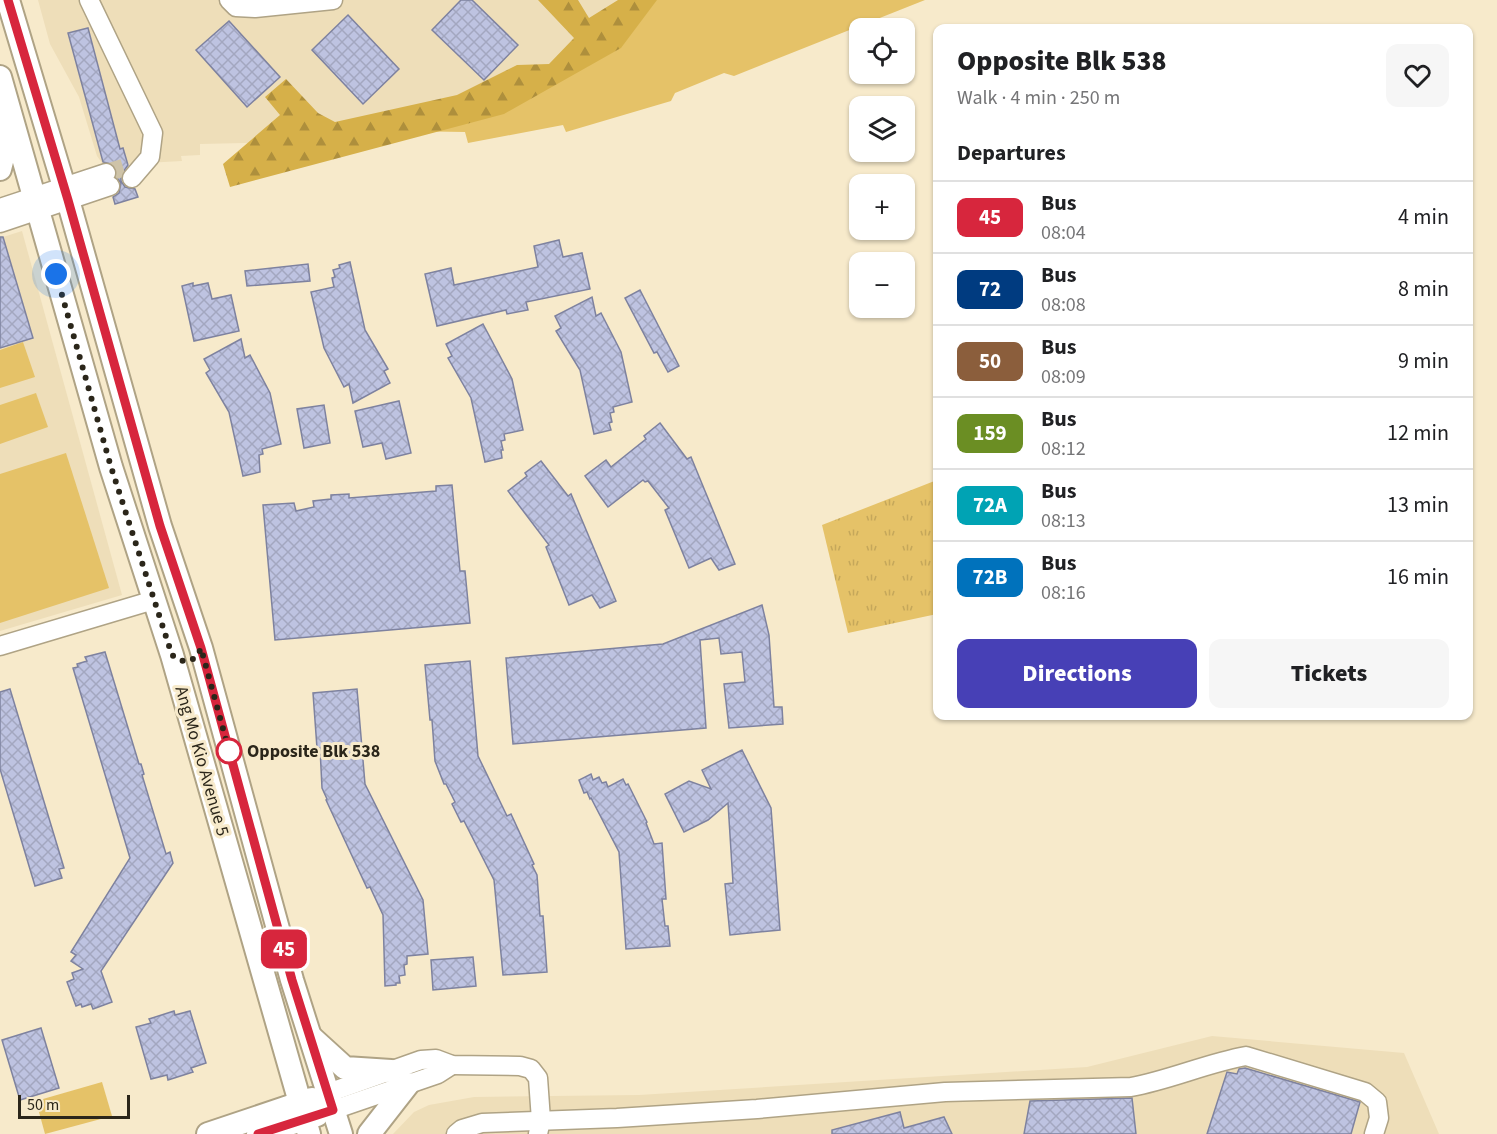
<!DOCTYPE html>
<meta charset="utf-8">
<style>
body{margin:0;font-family:"Source Sans 3",sans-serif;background:#f6f6f6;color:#202124;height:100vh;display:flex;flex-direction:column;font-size:22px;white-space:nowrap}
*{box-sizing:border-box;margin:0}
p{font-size:20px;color:#757577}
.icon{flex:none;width:33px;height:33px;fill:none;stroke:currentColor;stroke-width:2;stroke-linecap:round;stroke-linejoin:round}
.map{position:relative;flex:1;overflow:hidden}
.sheet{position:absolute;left:933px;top:24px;width:540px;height:696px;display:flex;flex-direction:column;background:#fff;border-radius:12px;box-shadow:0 2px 4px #0004}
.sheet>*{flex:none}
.badge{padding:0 12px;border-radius:9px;font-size:21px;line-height:39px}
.buttons{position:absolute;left:849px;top:18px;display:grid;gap:12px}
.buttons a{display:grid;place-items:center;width:66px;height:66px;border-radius:12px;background:#fff;box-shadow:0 2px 4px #0004;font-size:30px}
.scale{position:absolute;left:18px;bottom:15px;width:112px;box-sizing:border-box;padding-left:6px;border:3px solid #2b261a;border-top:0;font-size:16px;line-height:21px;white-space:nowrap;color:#2b261a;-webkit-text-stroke:4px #f7eacb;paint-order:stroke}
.you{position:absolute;width:30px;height:30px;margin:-15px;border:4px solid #fff;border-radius:50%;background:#1a73e8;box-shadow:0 0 0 9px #1a73e833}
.map>.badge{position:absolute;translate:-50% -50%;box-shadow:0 0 0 3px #fff}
h2{padding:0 24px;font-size:22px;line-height:54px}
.round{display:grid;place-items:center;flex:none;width:63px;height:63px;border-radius:12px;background:#f6f6f6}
.overview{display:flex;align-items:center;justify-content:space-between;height:102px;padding:0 24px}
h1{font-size:28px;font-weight:800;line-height:45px}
.primary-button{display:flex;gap:12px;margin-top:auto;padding:12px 24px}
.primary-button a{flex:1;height:69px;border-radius:12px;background:#4740b6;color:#fff;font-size:24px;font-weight:800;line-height:69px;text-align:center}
.primary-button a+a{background:#f6f6f6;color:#202124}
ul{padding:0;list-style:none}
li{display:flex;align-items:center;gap:18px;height:72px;padding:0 24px;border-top:2px solid #e0e0e0}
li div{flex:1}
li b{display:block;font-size:22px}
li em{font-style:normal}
li .badge{min-width:66px;font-weight:700;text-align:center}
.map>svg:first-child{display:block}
</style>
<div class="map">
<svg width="1497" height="1134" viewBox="0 0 1497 1134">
<defs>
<pattern id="forest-firs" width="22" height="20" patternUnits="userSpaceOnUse" patternTransform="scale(1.5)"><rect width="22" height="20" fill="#d6b049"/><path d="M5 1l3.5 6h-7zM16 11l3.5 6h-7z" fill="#ae8f3c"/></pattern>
<pattern id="park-tufts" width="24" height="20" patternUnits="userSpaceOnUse" patternTransform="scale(1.5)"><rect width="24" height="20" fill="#e5c268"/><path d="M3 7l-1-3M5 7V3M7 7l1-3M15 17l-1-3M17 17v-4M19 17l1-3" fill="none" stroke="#c5a75a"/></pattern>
<pattern id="building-cross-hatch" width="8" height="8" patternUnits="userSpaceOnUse" patternTransform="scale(1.5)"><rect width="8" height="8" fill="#bec3e1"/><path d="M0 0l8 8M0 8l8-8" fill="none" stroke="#a3a7c0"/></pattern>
</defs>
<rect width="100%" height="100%" fill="#f7eacb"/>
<!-- built -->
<g fill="#eedeb9">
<path d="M 38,0 L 643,0 L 588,66 L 331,141 L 200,144 L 200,155 L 181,156 L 182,161 L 109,165 L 102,163 L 97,156 L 79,97 L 50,44 Z"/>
<path d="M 22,231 L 122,595 L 0,631 L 0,238 Z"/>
<path d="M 1212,1036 L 1404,1053 L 1439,1134 L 393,1134 L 414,1112 L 429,1105 L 474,1097 L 639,1095 L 1087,1067 Z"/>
</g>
<!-- grass -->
<g fill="#e5c268">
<path d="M 643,0 L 925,0 L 734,76 L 724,73 L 675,93 L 671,101 L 566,132 L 563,125 L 468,143 L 465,132 L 402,131 L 588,66 Z"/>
<path d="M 23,342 L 35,377 L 0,388 L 0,350 Z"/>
<path d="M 36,393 L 48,427 L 0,444 L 0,405 Z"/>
<path d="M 66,453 L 109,588 L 0,623 L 0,474 Z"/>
<path d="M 102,1082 L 112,1116 L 45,1134 L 36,1101 Z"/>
</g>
<!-- forest -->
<path fill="url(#forest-firs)" d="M 538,0 L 578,0 L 589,18 L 618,0 L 657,0 L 621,48 L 504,114 L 230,187 L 223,164 L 280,115 L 265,97 L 286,79 L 318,113 L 335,122 L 457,95 L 517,65 L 549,64 L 574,38 Z"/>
<!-- park -->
<path fill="url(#park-tufts)" d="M 937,480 L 937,614 L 848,633 L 822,525 Z"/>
<!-- building -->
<g fill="url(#building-cross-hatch)" stroke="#7e829f" stroke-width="1.5">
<path d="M 461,0 L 472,0 L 518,45 L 484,80 L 432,30 Z"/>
<path d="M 348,15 L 399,69 L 363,104 L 312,50 Z"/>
<path d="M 229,21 L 280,77 L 247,107 L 196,50 Z"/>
<path d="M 88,28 L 120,149 L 123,148 L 128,165 L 121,175 L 121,181 L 125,187 L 135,189 L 138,197 L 115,204 L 113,197 L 119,193 L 121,183 L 116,177 L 117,170 L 114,165 L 103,162 L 68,33 Z"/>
<path d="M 0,237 L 3,237 L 33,338 L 0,348 Z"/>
<path d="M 559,240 L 563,257 L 582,253 L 590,289 L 526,302 L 528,310 L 507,314 L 506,310 L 437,326 L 425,274 L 451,268 L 454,285 L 538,267 L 534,246 Z"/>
<path d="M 350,262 L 365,330 L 388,369 L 384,371 L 390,383 L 353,403 L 349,384 L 344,387 L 324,348 L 311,292 L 334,287 L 332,278 L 335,277 L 333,270 L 340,268 L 339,265 Z"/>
<path d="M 308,264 L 310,281 L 247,286 L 245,271 Z"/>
<path d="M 193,283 L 193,286 L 208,283 L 212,299 L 231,295 L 239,331 L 194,341 L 182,286 Z"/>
<path d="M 640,290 L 679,366 L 668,372 L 657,352 L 654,353 L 625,298 Z"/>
<path d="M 592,297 L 596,316 L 601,313 L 621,352 L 632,402 L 613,407 L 614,412 L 610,413 L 612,422 L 609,423 L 611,430 L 594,434 L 580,370 L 556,331 L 561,328 L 555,316 Z"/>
<path d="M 483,324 L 512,379 L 523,430 L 504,434 L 505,440 L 501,441 L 503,450 L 501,450 L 502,458 L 485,462 L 471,398 L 448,358 L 452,356 L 446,344 Z"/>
<path d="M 241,339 L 245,358 L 250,355 L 270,393 L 281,444 L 262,449 L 263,454 L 259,455 L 260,472 L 243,476 L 229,412 L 206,373 L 210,370 L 204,359 Z"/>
<path d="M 399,401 L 411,453 L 386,459 L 382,443 L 363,447 L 355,411 Z"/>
<path d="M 324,405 L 330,443 L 304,448 L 297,409 Z"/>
<path d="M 660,423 L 687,459 L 691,457 L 735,564 L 719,570 L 711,558 L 689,568 L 665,510 L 669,508 L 648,481 L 645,482 L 643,480 L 608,507 L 585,476 L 606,460 L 611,467 L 646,439 L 644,436 Z"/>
<path d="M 541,461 L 568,496 L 571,494 L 616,601 L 600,608 L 592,595 L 569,605 L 546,547 L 549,545 L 508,491 L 527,476 L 525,473 Z"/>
<path d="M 452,485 L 460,571 L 465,571 L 470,623 L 275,640 L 263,505 L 294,503 L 296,511 L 314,507 L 313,501 L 331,499 L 331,495 L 349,494 L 349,498 L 436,491 L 436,486 Z"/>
<path d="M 762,605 L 769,635 L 774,707 L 782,707 L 783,724 L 729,728 L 724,684 L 745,682 L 742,652 L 721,654 L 719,638 L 700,640 L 706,728 L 513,744 L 506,658 L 663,644 Z"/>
<path d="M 105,652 L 139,764 L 141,764 L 144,774 L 142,775 L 166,854 L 170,852 L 173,863 L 101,971 L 112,1002 L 93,1009 L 91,1004 L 82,1007 L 81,1004 L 76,1006 L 67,982 L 74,979 L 72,973 L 83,969 L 71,961 L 76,955 L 71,952 L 130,858 L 73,668 L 78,667 L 77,664 L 87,661 L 85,657 Z"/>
<path d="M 470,661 L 478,756 L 507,816 L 511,814 L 534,864 L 532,865 L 537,875 L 540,916 L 543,916 L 547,972 L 503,975 L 494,880 L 464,821 L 461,822 L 452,804 L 455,802 L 446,784 L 444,784 L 435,761 L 432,720 L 430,720 L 425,665 Z"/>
<path d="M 10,689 L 64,868 L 59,869 L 62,878 L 35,886 L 0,769 L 0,692 Z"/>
<path d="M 357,689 L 365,784 L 423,900 L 428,954 L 407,956 L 407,964 L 404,965 L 405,975 L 399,976 L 400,983 L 396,983 L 396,985 L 385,986 L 383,915 L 370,887 L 367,888 L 326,800 L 327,799 L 322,788 L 320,748 L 317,748 L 313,693 Z"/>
<path d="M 742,750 L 771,808 L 780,930 L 730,935 L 725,884 L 733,883 L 728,803 L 708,820 L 684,832 L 665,794 L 689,781 L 711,789 L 702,770 Z"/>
<path d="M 591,774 L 593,780 L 599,777 L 602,783 L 606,782 L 608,787 L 623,779 L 626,785 L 628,784 L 647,822 L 646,823 L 654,844 L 662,843 L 666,899 L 662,899 L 665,926 L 668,926 L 670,946 L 626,949 L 619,852 L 591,798 L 590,799 L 587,792 L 584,793 L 579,780 Z"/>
<path d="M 473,957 L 476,986 L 433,990 L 431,960 Z"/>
<path d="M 174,1011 L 175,1015 L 190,1011 L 206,1063 L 191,1068 L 193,1072 L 168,1080 L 167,1075 L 151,1079 L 136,1027 L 151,1023 L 149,1019 Z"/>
<path d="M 41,1028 L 59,1088 L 20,1100 L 2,1040 Z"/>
<path d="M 1245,1068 L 1360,1102 L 1351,1134 L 1207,1134 L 1227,1072 L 1237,1074 L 1239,1069 Z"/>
<path d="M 1132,1098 L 1136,1134 L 1024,1134 L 1030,1101 Z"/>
<path d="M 900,1112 L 904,1128 L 944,1117 L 952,1134 L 832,1134 L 832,1130 Z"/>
</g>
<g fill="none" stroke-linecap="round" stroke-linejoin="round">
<!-- minor-tunnel -->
<path stroke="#cec3a8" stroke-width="18" stroke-dasharray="18 9" stroke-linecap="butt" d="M 106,173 L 129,166"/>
<defs>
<g id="minor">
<path d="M 89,0 L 153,133 L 150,157 L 132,178"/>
<path d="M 229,0 L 236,7 L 255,8 L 333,0"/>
<path d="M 0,208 L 106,173"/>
<path d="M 0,223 L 110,186"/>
<path d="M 0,646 L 154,600"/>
<path d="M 328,1093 L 421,1060 L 436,1059 L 452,1065 L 520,1066 L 531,1069 L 538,1078 L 541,1120 L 538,1134"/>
<path d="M 333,1110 L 438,1074 L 452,1065"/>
<path d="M 456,1134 L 462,1129 L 482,1123 L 617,1118 L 757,1109 L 945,1092 L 1131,1087 C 1170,1080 1207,1063 1246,1056 L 1365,1092 L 1377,1102 L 1379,1118 L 1374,1134"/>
</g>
<g id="major">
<path d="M 8,0 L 68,200 L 160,526 L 201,648 L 292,980 L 341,1134"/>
<path d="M 0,77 L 111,467 L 172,655 L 309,1134"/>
<path d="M 0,169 L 6,146 L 8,122"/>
<path d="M 312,1038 L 345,1068 L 391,1071"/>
<path d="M 208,1134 L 312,1099"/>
<path d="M 258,1134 L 317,1115"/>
<path d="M 369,1134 L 408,1084"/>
</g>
</defs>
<!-- minor casing -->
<use href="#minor" stroke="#afa385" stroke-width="21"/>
<!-- major casing -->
<use href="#major" stroke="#afa385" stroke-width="26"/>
<!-- minor -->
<use href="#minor" stroke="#fff" stroke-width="18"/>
<!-- major -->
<use href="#major" stroke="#fff" stroke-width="22"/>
</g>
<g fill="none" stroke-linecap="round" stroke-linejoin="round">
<defs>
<path id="line" d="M 8,0 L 68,200 L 160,526 L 201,648 L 292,980 L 333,1110 L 258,1134"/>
</defs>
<!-- line casing -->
<use href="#line" stroke="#fff" stroke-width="14"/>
<!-- line -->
<use href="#line" stroke="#d7263d" stroke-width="9"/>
<!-- walk -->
<path stroke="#2b261a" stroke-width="6" stroke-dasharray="0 10.8" d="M 56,274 L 111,467 L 172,655 C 184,665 195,663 201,648 L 231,758 L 229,751"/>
</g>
<!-- markers -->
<circle fill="#fff" stroke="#d7263d" stroke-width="3" cx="229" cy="751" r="12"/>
<g text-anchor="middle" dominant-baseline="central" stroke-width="6" stroke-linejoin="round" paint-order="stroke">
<!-- stop labels -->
<g font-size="18" font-weight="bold" fill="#2b261a" stroke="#f7eacb" text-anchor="start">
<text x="247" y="751">Opposite Blk 538</text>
</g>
<!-- street labels -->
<g font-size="18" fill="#2b261a" stroke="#f7eacb">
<text transform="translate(202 761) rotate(74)">Ang Mo Kio Avenue 5</text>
</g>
</g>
</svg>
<div class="buttons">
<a><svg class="icon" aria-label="locate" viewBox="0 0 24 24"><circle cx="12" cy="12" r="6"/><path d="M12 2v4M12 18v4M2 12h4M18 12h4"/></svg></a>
<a><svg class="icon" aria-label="layers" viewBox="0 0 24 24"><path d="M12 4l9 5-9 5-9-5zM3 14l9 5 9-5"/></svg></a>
<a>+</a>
<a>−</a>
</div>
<div class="scale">50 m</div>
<div class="you" style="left:56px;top:274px"></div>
<b class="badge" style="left:284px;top:949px;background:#d7263d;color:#fff">45</b>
<section class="sheet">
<div class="overview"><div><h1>Opposite Blk 538</h1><p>Walk · 4 min · 250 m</p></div><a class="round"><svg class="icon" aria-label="heart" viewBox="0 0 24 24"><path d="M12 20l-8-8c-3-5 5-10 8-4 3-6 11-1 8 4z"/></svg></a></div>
<h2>Departures</h2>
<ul>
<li><span class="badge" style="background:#d7263d;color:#fff">45</span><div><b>Bus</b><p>08:04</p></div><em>4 min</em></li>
<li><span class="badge" style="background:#003b80;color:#fff">72</span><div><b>Bus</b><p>08:08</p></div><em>8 min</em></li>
<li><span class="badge" style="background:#8b5e3c;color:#fff">50</span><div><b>Bus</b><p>08:09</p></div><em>9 min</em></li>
<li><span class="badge" style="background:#6b8e23;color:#fff">159</span><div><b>Bus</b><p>08:12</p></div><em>12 min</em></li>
<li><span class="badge" style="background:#00a3b4;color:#fff">72A</span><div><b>Bus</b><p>08:13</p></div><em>13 min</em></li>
<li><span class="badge" style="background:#0072bc;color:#fff">72B</span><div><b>Bus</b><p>08:16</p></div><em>16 min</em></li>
</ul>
<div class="primary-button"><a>Directions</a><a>Tickets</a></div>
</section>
</div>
